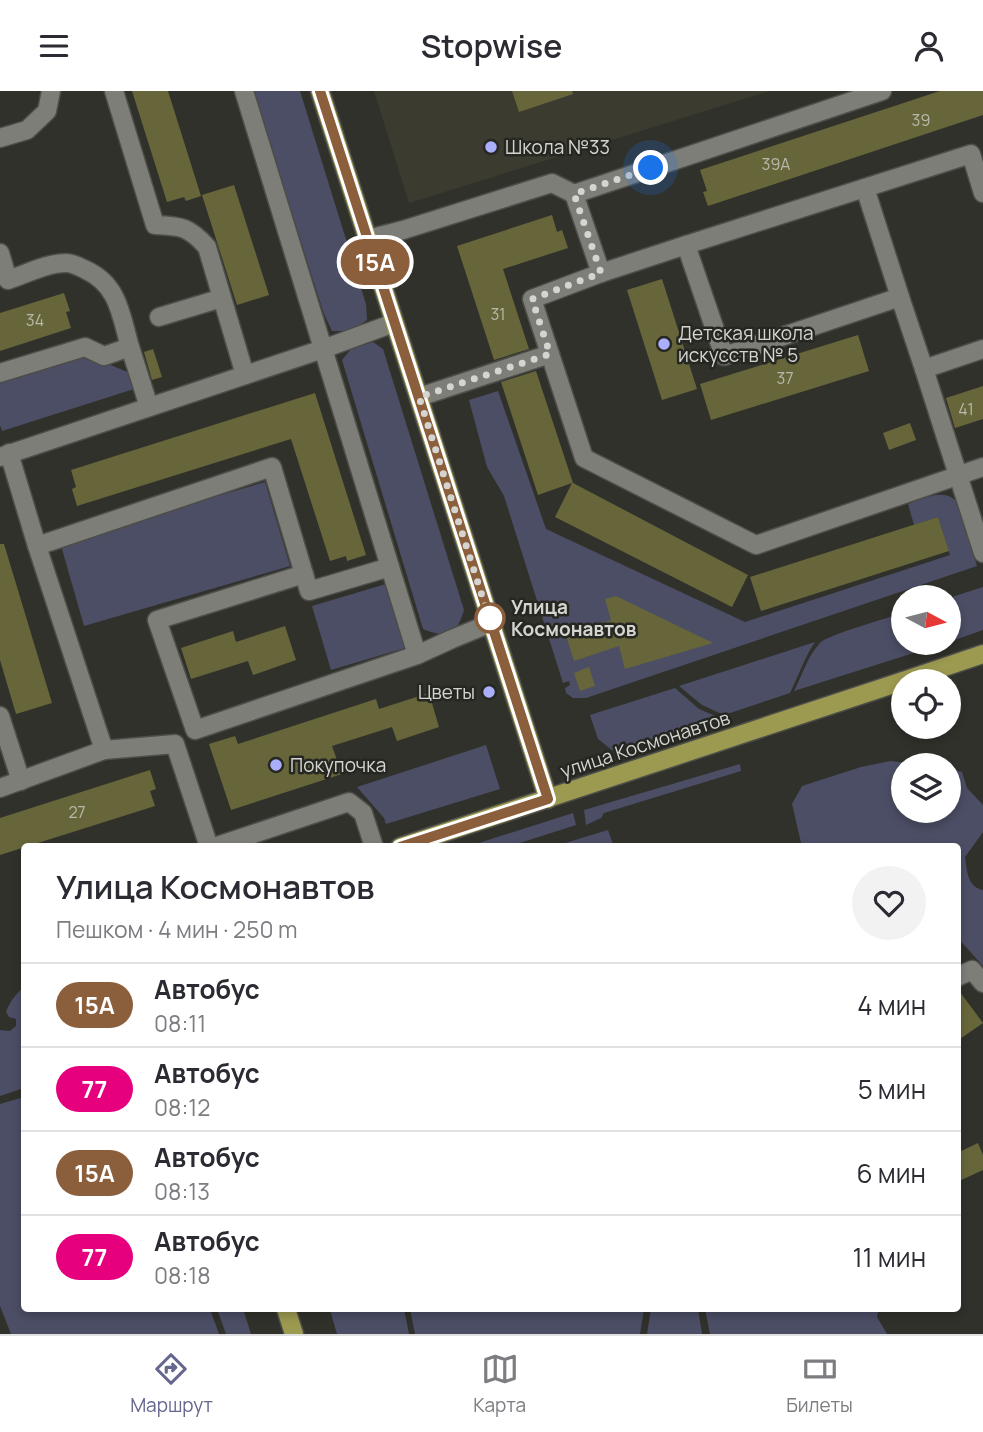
<!DOCTYPE html>
<html lang="ru">
<meta charset="utf-8">
<style>
body{margin:0;font-family:Manrope,sans-serif;background:#f2f2f3;color:#2b2b33;height:100vh;display:flex;flex-direction:column;font-size:26px;white-space:nowrap}
*{box-sizing:border-box;margin:0}
p{font-size:23px;color:#7c7c81}
.icon{flex:none;width:38px;height:38px;fill:none;stroke:currentColor;stroke-width:2;stroke-linecap:round;stroke-linejoin:round}
.map{position:relative;flex:1;overflow:hidden}
.drawer{position:absolute;left:21px;top:752px;width:940px;height:469px;display:flex;flex-direction:column;background:#fff;border-radius:7px;box-shadow:0 4px 10px #0003}
.drawer>*{flex:none}
.badge{padding:0 14px;border-radius:23px;font-size:24px;line-height:46px}
.needle{width:46px;rotate:97deg}
.controls{position:absolute;left:891px;top:494px;display:grid;gap:14px}
.controls a{display:grid;place-items:center;width:70px;height:70px;border-radius:50%;background:#fff;box-shadow:0 4px 10px #0003;font-size:35px}
.you{position:absolute;width:35px;height:35px;margin:-18px;border:5px solid #fff;border-radius:50%;background:#1a73e8;box-shadow:0 0 0 10px #1a73e833}
.map>.badge{position:absolute;translate:-50% -50%;box-shadow:0 0 0 4px #fff}
.round{display:grid;place-items:center;flex:none;width:74px;height:74px;border-radius:37px;background:#f2f2f3}
.headline{display:flex;align-items:center;justify-content:space-between;height:119px;padding:0 35px}
h1{font-size:33px;font-weight:600;line-height:52px}
ul{padding:0;list-style:none}
li{display:flex;align-items:center;gap:21px;height:84px;padding:0 35px;border-top:2px solid #e1e1e2}
li div{flex:1}
li b{display:block;font-size:26px}
li em{font-style:normal}
li .badge{min-width:77px;font-weight:700;text-align:center}
header{display:flex;justify-content:space-between;align-items:center;height:91px;padding:0 35px;background:#fff;font-size:32px;font-weight:600}
.tab-bar{display:flex;justify-content:space-around;align-items:center;height:98px;border-top:2px solid #e1e1e2;background:#fff;font-size:19px;color:#7c7c81}
.tab-bar a{display:grid;justify-items:center;gap:4px}
.tab-bar .current{color:#64668d}
.map>svg:first-child{display:block}
</style>
<header><svg class="icon" aria-label="menu" viewBox="0 0 24 24"><path d="M4 6h16M4 12h16M4 18h16"/></svg>Stopwise<svg class="icon" aria-label="person" viewBox="0 0 24 24"><circle cx="12" cy="8" r="4"/><path d="M4 21q1-7 8-7t8 7"/></svg></header>
<div class="map">
<svg width="983" height="1243" viewBox="0 0 983 1243">
<rect width="100%" height="100%" fill="#31312c"/>
<!-- built -->
<path fill="#3b3b30" d="M 374,0 L 770,0 L 409,112 Z"/>
<!-- green -->
<g fill="#4b4e65">
<path d="M 253,0 L 300,0 L 366,213 L 367,229 L 351,240 L 332,240 L 324,223 Z"/>
<path d="M 373,251 L 383,258 L 464,519 C 457,544 447,548 423,538 L 342,269 L 351,258 Z"/>
<path d="M 84,263 L 130,282 L 134,298 L 2,340 L 0,334 L 0,289 Z"/>
<path d="M 498,300 L 546,438 L 745,531 L 950,464 L 938,426 L 914,434 L 908,413 C 924,407 945,396 958,412 L 977,475 L 586,607 L 573,607 L 566,602 L 565,597 L 570,594 L 569,590 L 563,592 L 504,405 L 487,376 L 469,309 Z"/>
<path d="M 265,391 L 290,475 L 84,535 L 60,451 Z"/>
<path d="M 386,493 L 405,557 L 331,579 L 312,515 Z"/>
<path d="M 983,496 L 983,539 L 949,551 L 949,507 Z"/>
<path d="M 903,522 L 903,551 L 948,551 L 794,600 C 803,583 807,566 820,552 C 827,544 888,527 903,522 Z"/>
<path d="M 815,551 C 804,567 799,584 790,602 L 724,624 L 702,614 L 679,595 Z"/>
<path d="M 675,597 L 699,618 L 720,627 L 622,658 L 612,659 L 598,648 L 590,624 Z"/>
<path d="M 486,654 L 500,698 L 386,733 L 384,727 L 357,696 Z"/>
<path d="M 890,670 L 926,674 L 903,674 L 903,719 L 948,719 L 949,677 L 962,681 L 967,697 L 983,714 L 983,741 L 965,766 C 967,779 967,796 983,799 L 983,875 L 957,846 L 957,756 L 802,756 L 792,713 L 802,695 L 861,676 Z"/>
<path d="M 740,673 L 741,680 L 604,722 L 601,727 L 586,734 L 584,719 Z"/>
<path d="M 573,722 L 576,734 L 507,756 L 466,756 Z"/>
<path d="M 608,739 L 614,756 L 552,756 Z"/>
<path d="M 24,896 L 24,997 L 0,1005 L 0,939 L 10,940 L 16,935 L 16,928 L 9,926 L 6,921 C 10,910 16,903 24,896 Z"/>
<path d="M 24,1006 L 24,1218 L 210,1218 L 219,1243 L 11,1243 L 0,1215 L 0,1013 Z"/>
<path d="M 217,1218 L 243,1218 L 251,1243 L 226,1243 Z"/>
<path d="M 334,1218 L 404,1218 L 409,1243 L 337,1243 L 330,1219 Z"/>
<path d="M 410,1218 L 644,1218 L 640,1243 L 415,1243 Z"/>
<path d="M 651,1218 L 698,1218 L 702,1243 L 647,1243 Z"/>
<path d="M 705,1218 L 879,1218 L 877,1226 L 887,1243 L 710,1243 Z"/>
</g>
<!-- building -->
<g fill="#67663a">
<path d="M 132,0 L 168,0 L 201,105 L 186,110 L 184,106 L 167,111 Z"/>
<path d="M 512,0 L 572,0 L 573,3 L 519,21 Z"/>
<path d="M 940,0 L 983,0 L 983,24 L 708,115 L 703,101 L 707,100 L 700,79 Z"/>
<path d="M 234,94 L 269,204 L 237,214 L 202,104 Z"/>
<path d="M 552,124 L 557,141 L 562,139 L 568,157 L 503,178 L 529,258 L 494,269 L 457,155 Z"/>
<path d="M 662,188 L 697,298 L 662,309 L 627,199 Z"/>
<path d="M 64,202 L 70,220 L 66,221 L 71,237 L 0,260 L 0,222 Z"/>
<path d="M 858,244 L 869,280 L 711,329 L 700,293 Z"/>
<path d="M 153,258 L 162,286 L 152,289 L 144,261 Z"/>
<path d="M 536,280 L 573,392 L 748,484 L 732,516 L 555,426 L 572,392 L 538,404 L 501,291 Z"/>
<path d="M 983,295 L 983,328 L 955,337 L 946,307 Z"/>
<path d="M 315,302 L 366,464 L 347,470 L 346,465 L 330,470 L 291,348 L 77,415 L 72,398 L 76,396 L 71,379 Z"/>
<path d="M 910,332 L 916,349 L 889,359 L 883,342 Z"/>
<path d="M 938,426 L 949,460 L 761,520 L 750,486 Z"/>
<path d="M 0,453 L 4,453 L 52,612 L 16,623 L 0,569 Z"/>
<path d="M 616,505 L 713,552 L 625,578 L 619,555 L 574,570 L 566,544 L 611,529 L 605,508 Z"/>
<path d="M 285,535 L 296,569 L 253,584 L 248,570 L 191,588 L 181,557 L 233,540 L 236,551 Z"/>
<path d="M 589,576 L 595,595 L 580,600 L 574,582 Z"/>
<path d="M 429,602 L 439,636 L 397,650 L 392,636 L 332,655 L 342,683 L 231,719 L 209,653 L 235,645 L 238,653 L 376,608 L 379,618 Z"/>
<path d="M 150,679 L 156,698 L 150,700 L 155,715 L 0,764 L 0,727 Z"/>
<path d="M 957,897 L 983,932 L 957,950 Z"/>
<path d="M 978,1052 L 983,1064 L 983,1079 L 957,1091 L 957,1062 Z"/>
</g>
<g fill="none" stroke-linecap="round" stroke-linejoin="round">
<defs>
<g id="minor">
<path d="M 114,0 L 155,134 C 182,135 189,136 207,156 L 245,284"/>
<path d="M 244,0 L 417,564"/>
<path d="M 0,47 L 27,39 L 47,20 L 51,0"/>
<path d="M 865,97 L 900,206"/>
<path d="M 574,103 L 601,182 L 532,208 L 584,367 L 756,454 L 983,376"/>
<path d="M 368,148 L 403,139 L 552,92 L 574,103 L 882,0"/>
<path d="M 686,154 L 971,63 L 983,102"/>
<path d="M 0,162 L 8,189 C 26,183 47,172 66,172 C 73,172 80,176 86,179 C 119,194 121,225 130,256"/>
<path d="M 601,182 L 686,154 L 724,265 L 900,206 L 924,278"/>
<path d="M 159,226 L 222,207"/>
<path d="M 983,258 L 924,278 L 983,462"/>
<path d="M 0,282 L 85,256 L 104,265 L 130,256 L 149,316"/>
<path d="M 419,306 L 550,263"/>
<path d="M 9,362 L 37,455 L 104,659 L 175,653 L 209,756"/>
<path d="M 0,366 L 323,258 L 394,232"/>
<path d="M 37,455 L 272,376 L 309,500 L 390,476"/>
<path d="M 304,483 L 157,529 L 195,639 L 417,564 L 452,548 L 491,532"/>
<path d="M 0,625 L 21,690"/>
<path d="M 0,697 L 104,659"/>
<path d="M 214,756 L 349,711 L 363,722 L 374,756"/>
<path d="M 957,886 L 972,879 L 983,892"/>
</g>
<g id="major">
<path d="M 320,0 L 548,708"/>
<path d="M 903,590 L 983,563"/>
<path d="M 400,756 L 903,590"/>
<path d="M 286,1218 L 294,1243"/>
</g>
</defs>
<!-- minor casing -->
<use href="#minor" stroke="#4d4d49" stroke-width="21"/>
<!-- major casing -->
<use href="#major" stroke="#4d4d49" stroke-width="21"/>
<!-- minor -->
<use href="#minor" stroke="#7d7e78" stroke-width="18"/>
<!-- major -->
<use href="#major" stroke="#9c9a50" stroke-width="18"/>
</g>
<g fill="none" stroke-linecap="round" stroke-linejoin="round">
<defs>
<path id="line" d="M 320,0 L 548,708 L 400,756"/>
</defs>
<!-- line casing -->
<use href="#line" stroke="#fff" stroke-width="16"/>
<!-- line -->
<use href="#line" stroke="#8b5e3c" stroke-width="10"/>
<!-- walk -->
<path stroke="#d4d4d1" stroke-width="7" stroke-dasharray="0 12.6" d="M 490,527 L 491,533 L 419,306 L 550,263 L 532,208 L 601,182 L 574,103 L 651,77"/>
</g>
<!-- markers -->
<g fill="#aaaffb" stroke="#272722" stroke-width="2.5">
<circle cx="491" cy="56" r="7"/>
<circle cx="664" cy="253" r="7"/>
<circle cx="489" cy="601" r="7"/>
<circle cx="276" cy="674" r="7"/>
</g>
<circle fill="#fff" stroke="#8b5e3c" stroke-width="3.5" cx="490" cy="527" r="14"/>
<g text-anchor="middle" dominant-baseline="central" stroke-width="5" stroke-linejoin="round" paint-order="stroke">
<!-- number labels -->
<g font-size="16" fill="#b9b8ab">
<text x="921" y="29">39</text>
<text x="776" y="73">39А</text>
<text x="498" y="223">31</text>
<text x="35" y="229">34</text>
<text x="785" y="287">37</text>
<text x="966" y="318">41</text>
<text x="77" y="721">27</text>
</g>
<!-- poi labels -->
<g font-size="19" fill="#d4d4d1" stroke="#272722" text-anchor="start">
<text x="505" y="56">Школа №33</text>
<text x="678" y="242">Детская школа<tspan x="678" dy="22">искусств № 5</tspan></text>
<text x="475" y="601" text-anchor="end">Цветы</text>
<text x="290" y="674">Покупочка</text>
</g>
<!-- stop labels -->
<g font-size="19" font-weight="bold" fill="#d4d4d1" stroke="#272722" text-anchor="start">
<text x="511" y="516">Улица<tspan x="511" dy="22">Космонавтов</tspan></text>
</g>
<!-- street labels -->
<g font-size="19" fill="#d4d4d1" stroke="#272722">
<text transform="translate(645 653) rotate(-18)">улица Космонавтов</text>
</g>
</g>
</svg>
<div class="controls">
<a><svg class="needle" viewBox="-14 -14 28 28"><path d="M0-13l5 13h-10z" fill="#e53935"/><path d="M0 13l5-13h-10z" fill="#7c7c81"/></svg></a>
<a><svg class="icon" aria-label="locate" viewBox="0 0 24 24"><circle cx="12" cy="12" r="6"/><path d="M12 2v4M12 18v4M2 12h4M18 12h4"/></svg></a>
<a><svg class="icon" aria-label="layers" viewBox="0 0 24 24"><path d="M12 4l9 5-9 5-9-5zM3 14l9 5 9-5"/></svg></a>
</div>
<div class="you" style="left:651px;top:77px"></div>
<b class="badge" style="left:375px;top:171px;background:#8b5e3c;color:#fff">15А</b>
<section class="drawer">
<div class="headline"><div><h1>Улица Космонавтов</h1><p>Пешком · 4 мин · 250 m</p></div><a class="round"><svg class="icon" aria-label="heart" viewBox="0 0 24 24"><path d="M12 20l-8-8c-3-5 5-10 8-4 3-6 11-1 8 4z"/></svg></a></div>
<ul>
<li><span class="badge" style="background:#8b5e3c;color:#fff">15А</span><div><b>Автобус</b><p>08:11</p></div><em>4 мин</em></li>
<li><span class="badge" style="background:#e6007e;color:#fff">77</span><div><b>Автобус</b><p>08:12</p></div><em>5 мин</em></li>
<li><span class="badge" style="background:#8b5e3c;color:#fff">15А</span><div><b>Автобус</b><p>08:13</p></div><em>6 мин</em></li>
<li><span class="badge" style="background:#e6007e;color:#fff">77</span><div><b>Автобус</b><p>08:18</p></div><em>11 мин</em></li>
</ul>
</section>
</div>
<nav class="tab-bar">
<a class="current"><svg class="icon" aria-label="directions" viewBox="0 0 24 24"><path d="M12 3l9 9-9 9-9-9zM9 14v-3h6M13 9l2 2-2 2"/></svg>Маршрут</a>
<a><svg class="icon" aria-label="map" viewBox="0 0 24 24"><path d="M3 6l6-2 6 2 6-2v14l-6 2-6-2-6 2zM9 4v14M15 6v14"/></svg>Карта</a>
<a><svg class="icon" aria-label="tickets" viewBox="0 0 24 24"><path d="M3 7h18v10H3zM15 7v10"/></svg>Билеты</a>
</nav>
